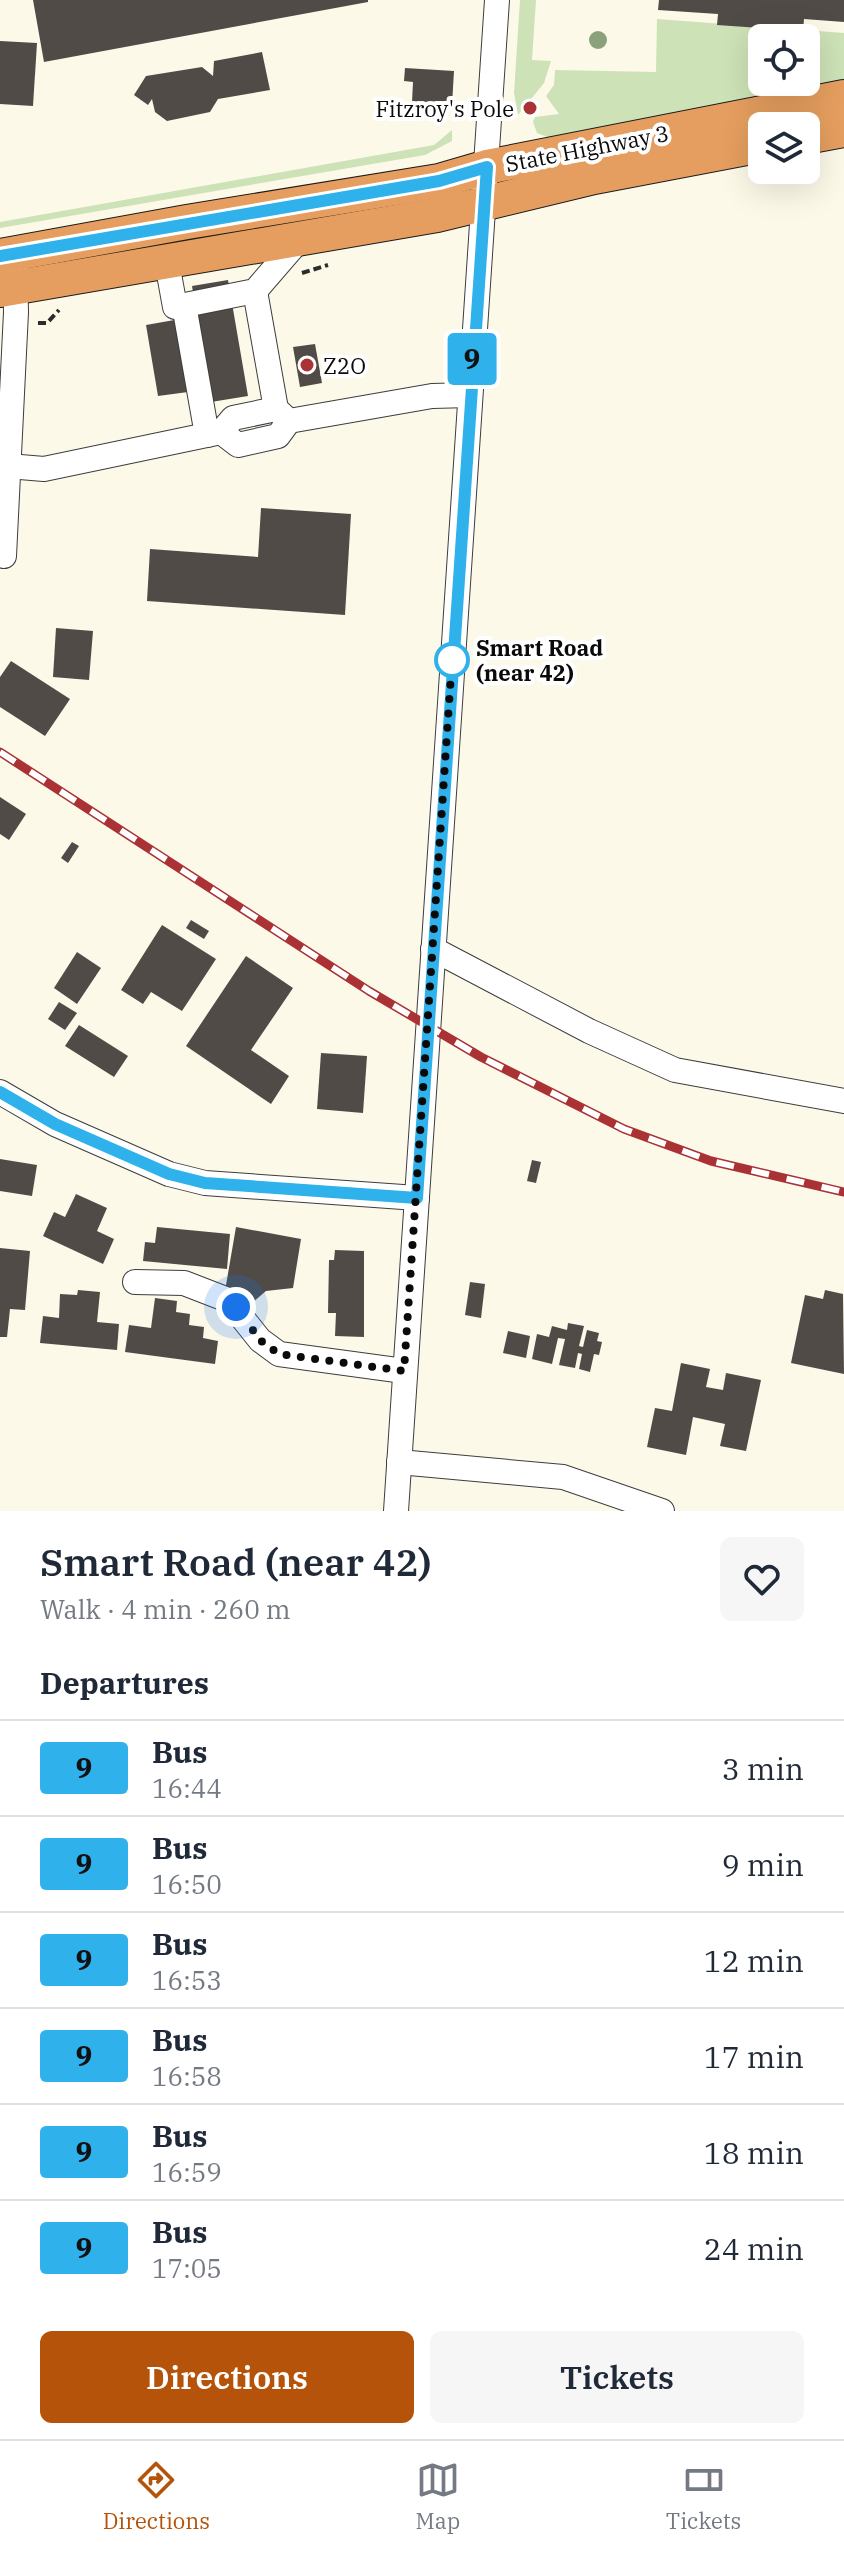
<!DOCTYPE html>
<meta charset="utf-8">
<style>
body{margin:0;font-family:"IBM Plex Serif",serif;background:#f6f6f7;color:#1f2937;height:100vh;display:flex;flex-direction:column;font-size:30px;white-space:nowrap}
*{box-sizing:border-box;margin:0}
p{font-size:26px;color:#747a83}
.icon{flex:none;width:44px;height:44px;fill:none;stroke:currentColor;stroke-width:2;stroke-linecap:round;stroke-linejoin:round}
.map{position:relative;height:1511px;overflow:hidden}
.sheet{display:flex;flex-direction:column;background:#fff;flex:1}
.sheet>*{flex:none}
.badge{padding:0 16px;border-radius:6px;font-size:28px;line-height:52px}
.buttons{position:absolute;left:748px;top:24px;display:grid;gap:16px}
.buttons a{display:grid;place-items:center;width:72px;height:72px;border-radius:12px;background:#fff;box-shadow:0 8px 32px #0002;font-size:40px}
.you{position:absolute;width:40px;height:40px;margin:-20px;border:6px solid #fff;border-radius:50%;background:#1a73e8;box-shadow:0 0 0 12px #1a73e833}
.map>.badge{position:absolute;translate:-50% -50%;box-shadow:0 0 0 4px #fff}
h2{padding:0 40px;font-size:30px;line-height:72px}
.round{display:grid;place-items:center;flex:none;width:84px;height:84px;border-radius:12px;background:#f6f6f7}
.overview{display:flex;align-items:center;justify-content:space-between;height:136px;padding:0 40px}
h1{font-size:38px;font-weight:600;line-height:60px}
.button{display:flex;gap:16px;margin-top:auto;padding:16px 40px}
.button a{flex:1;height:92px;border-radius:12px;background:#b45309;color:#fff;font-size:32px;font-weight:600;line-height:92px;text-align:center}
.button a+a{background:#f6f6f7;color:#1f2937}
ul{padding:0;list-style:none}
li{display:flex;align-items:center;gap:24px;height:96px;padding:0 40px;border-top:2px solid #e0e1e3}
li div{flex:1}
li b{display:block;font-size:30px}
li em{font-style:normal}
li .badge{min-width:88px;font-weight:700;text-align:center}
.tabs{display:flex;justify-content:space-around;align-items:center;height:112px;border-top:2px solid #e0e1e3;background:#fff;font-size:22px;color:#747a83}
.tabs a{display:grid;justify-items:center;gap:4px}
.tabs .selected{color:#b45309}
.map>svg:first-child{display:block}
</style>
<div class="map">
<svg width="844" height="1511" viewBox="0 0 844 1511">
<rect width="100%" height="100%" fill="#fdf9e9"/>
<!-- green -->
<g fill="#cde2b7" fill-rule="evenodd">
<path d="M 520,0 L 536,0 L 532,60 L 551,61 L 544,83 L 518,115 L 514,93 Z"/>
<path d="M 657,19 L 844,33 L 844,81 L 553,139 L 537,133 L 533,122 L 535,117 L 559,114 L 546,96 L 554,85 L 555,70 L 656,72 ZM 762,38 L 806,38 L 806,82 L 762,82 Z"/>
<path d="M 452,130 L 452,141 L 425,155 L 0,228 L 0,222 L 434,145 Z"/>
</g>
<!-- building -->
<g fill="#514b47">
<path d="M 33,0 L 368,0 L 368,2 L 44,62 Z"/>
<path d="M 659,0 L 844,0 L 844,22 L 804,19 L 803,31 L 717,25 L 718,14 L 658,10 Z"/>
<path d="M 0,41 L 37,43 L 33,106 L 0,104 Z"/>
<path d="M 262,52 L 270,90 L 218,99 L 210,112 L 167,121 L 155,112 L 152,99 L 148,105 L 134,95 L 146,76 L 202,67 L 213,76 L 214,61 Z"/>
<path d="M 405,68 L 454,71 L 452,105 L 412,102 L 413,82 L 404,81 Z"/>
<path d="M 228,280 L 248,396 L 211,402 L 188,392 L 158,396 L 146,325 L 197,316 L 192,286 Z"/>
<path d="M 315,344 L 322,383 L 300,387 L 293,347 Z"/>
<path d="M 261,508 L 351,514 L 345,615 L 147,601 L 150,549 L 258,557 Z"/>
<path d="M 56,628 L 93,631 L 89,680 L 53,677 Z"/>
<path d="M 11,661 L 70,699 L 45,736 L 0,707 L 0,677 Z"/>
<path d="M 0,797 L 26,814 L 9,840 L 0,834 Z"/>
<path d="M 72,842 L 79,846 L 68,863 L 61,858 Z"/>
<path d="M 191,920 L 209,931 L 204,939 L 186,928 Z"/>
<path d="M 162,925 L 216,959 L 182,1011 L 151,992 L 143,1004 L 121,990 Z"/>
<path d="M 77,952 L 101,968 L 77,1004 L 54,988 Z"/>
<path d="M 246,956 L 293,988 L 251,1050 L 289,1076 L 271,1104 L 186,1046 Z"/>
<path d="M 59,1002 L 77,1013 L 65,1030 L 48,1019 Z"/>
<path d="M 79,1025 L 128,1056 L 114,1077 L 65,1046 Z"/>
<path d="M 321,1053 L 367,1056 L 363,1113 L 317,1109 Z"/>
<path d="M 0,1159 L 37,1165 L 32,1196 L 0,1191 Z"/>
<path d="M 532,1160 L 541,1162 L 536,1183 L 527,1181 Z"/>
<path d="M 76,1194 L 107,1208 L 97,1231 L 114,1239 L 103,1264 L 43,1236 L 54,1212 L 65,1217 Z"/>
<path d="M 157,1227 L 230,1234 L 227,1269 L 143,1261 L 145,1242 L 155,1243 Z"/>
<path d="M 236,1227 L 301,1239 L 293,1288 L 266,1291 L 246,1308 L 225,1291 Z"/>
<path d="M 0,1248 L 30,1251 L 25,1310 L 10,1309 L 7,1337 L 0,1337 Z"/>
<path d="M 335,1250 L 364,1251 L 364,1337 L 335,1336 L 336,1313 L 328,1313 L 329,1260 L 334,1260 Z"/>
<path d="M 470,1282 L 485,1284 L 481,1318 L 465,1315 Z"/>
<path d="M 78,1290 L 100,1292 L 97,1322 L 119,1324 L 117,1350 L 40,1343 L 43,1316 L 59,1318 L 60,1294 L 77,1295 Z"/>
<path d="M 825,1290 L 843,1294 L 844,1374 L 791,1363 L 805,1295 L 823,1299 Z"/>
<path d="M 155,1298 L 177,1301 L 176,1312 L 190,1314 L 189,1325 L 204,1327 L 203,1338 L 218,1341 L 215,1364 L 125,1352 L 129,1325 L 151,1328 Z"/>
<path d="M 568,1323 L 584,1326 L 579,1346 L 583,1347 L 587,1330 L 599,1333 L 597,1341 L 602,1342 L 599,1355 L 594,1354 L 590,1372 L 579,1369 L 582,1354 L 578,1353 L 575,1368 L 559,1365 L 565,1339 L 558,1338 L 552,1364 L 532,1359 L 537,1334 L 549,1337 L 552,1326 L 567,1330 Z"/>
<path d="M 508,1331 L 530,1336 L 526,1358 L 503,1353 Z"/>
<path d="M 681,1363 L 710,1369 L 706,1387 L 723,1390 L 726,1373 L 761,1380 L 746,1451 L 720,1446 L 725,1424 L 693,1417 L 686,1455 L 647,1447 L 655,1408 L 672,1411 Z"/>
</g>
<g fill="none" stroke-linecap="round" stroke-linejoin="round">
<defs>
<g id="minor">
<path d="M 167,263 L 175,307 L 255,291 L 299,240"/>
<path d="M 255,291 L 276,409"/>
<path d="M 184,305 L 207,435"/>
<path d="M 221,432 L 238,445 L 278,436 L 289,421"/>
<path d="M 8,466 L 44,469 L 221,432 L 233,418 L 276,409 L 289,421 L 432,396 L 470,395"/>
<path d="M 4,556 L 16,312 L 15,271"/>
<path d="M 433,949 L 589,1031 L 675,1070 L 844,1101"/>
<path d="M 0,1092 L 55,1124 L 169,1174 L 205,1183 L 417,1198"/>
<path d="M 135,1282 L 184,1283 L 228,1300 L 260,1340 L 279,1354 L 404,1371"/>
<path d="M 399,1462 L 563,1477 L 662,1511"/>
<path d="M 396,1511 L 497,0"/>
</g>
<g id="highway">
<path d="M 806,137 L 844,130"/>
<path d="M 0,256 L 187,222 L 439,181 L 487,167 L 844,97"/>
<path d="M 0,290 L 437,215 L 594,177 L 762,145"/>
</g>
</defs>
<!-- minor casing -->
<use href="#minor" stroke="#3d3d3d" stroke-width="26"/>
<!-- highway casing -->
<use href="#highway" stroke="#1b1b1b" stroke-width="36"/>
<!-- path -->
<g stroke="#2c2c2c" stroke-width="4" stroke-dasharray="8 4" stroke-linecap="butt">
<path d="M 302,273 L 328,265"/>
<path d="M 38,323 L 47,323 L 59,310"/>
</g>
<!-- minor -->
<use href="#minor" stroke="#fff" stroke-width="24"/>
<!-- highway -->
<use href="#highway" stroke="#e59e5f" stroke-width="34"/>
<defs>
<path id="rail" d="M 0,752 L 369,991 L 481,1057 L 624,1129 L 711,1161 L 844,1192"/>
</defs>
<!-- rail casing -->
<use href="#rail" stroke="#aa3235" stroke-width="9"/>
<!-- rail -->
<use href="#rail" stroke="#fff" stroke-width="6" stroke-dasharray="18" stroke-linecap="butt"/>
</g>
<!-- trees -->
<circle fill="#8aa17c" cx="598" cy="40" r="9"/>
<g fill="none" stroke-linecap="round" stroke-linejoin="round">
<defs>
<path id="line" d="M 0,256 L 439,181 L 487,167 L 417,1198 L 205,1183 L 169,1174 L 55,1124 L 0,1092"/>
</defs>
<!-- line casing -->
<use href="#line" stroke="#fff" stroke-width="18"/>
<!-- line -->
<use href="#line" stroke="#2fb1eb" stroke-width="12"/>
<!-- walk -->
<path stroke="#0a0a0a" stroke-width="8" stroke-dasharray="0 14.4" d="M 236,1307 L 260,1340 L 279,1354 L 404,1371 L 452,660"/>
</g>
<!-- markers -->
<g fill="#aa3235" stroke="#fff" stroke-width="3">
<circle cx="530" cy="108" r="8"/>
<circle cx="307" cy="365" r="8"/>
</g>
<circle fill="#fff" stroke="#2fb1eb" stroke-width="4" cx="452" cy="660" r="16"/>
<g text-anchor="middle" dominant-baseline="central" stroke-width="8" stroke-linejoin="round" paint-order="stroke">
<!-- poi labels -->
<g font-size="22" fill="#0a0a0a" stroke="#fff" text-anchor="end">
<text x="514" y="108">Fitzroy's Pole</text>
<text x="323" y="365" text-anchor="start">Z2O</text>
</g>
<!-- street labels -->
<g font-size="22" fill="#0a0a0a" stroke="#fff">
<text transform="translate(587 148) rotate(-11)">State Highway 3</text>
</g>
<!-- stop labels -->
<g font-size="22" font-weight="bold" fill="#0a0a0a" stroke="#fff" text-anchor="start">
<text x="476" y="647">Smart Road<tspan x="476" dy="25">(near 42)</tspan></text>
</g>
</g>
</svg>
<div class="buttons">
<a><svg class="icon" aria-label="locate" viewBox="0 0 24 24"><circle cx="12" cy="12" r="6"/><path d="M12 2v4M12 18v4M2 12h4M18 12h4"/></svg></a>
<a><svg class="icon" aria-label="layers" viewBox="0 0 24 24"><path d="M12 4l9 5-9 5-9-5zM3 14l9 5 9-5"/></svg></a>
</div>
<div class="you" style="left:236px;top:1307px"></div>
<b class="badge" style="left:472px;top:359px;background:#2fb1eb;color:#111">9</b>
</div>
<section class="sheet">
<div class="overview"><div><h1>Smart Road (near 42)</h1><p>Walk · 4 min · 260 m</p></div><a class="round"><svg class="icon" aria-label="heart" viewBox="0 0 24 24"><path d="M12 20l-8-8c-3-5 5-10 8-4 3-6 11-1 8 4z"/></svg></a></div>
<h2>Departures</h2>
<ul>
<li><span class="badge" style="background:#2fb1eb;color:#111">9</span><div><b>Bus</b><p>16:44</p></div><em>3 min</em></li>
<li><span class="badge" style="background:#2fb1eb;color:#111">9</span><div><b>Bus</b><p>16:50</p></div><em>9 min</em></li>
<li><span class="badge" style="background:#2fb1eb;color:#111">9</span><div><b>Bus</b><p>16:53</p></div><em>12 min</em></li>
<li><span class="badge" style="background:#2fb1eb;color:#111">9</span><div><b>Bus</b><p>16:58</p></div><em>17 min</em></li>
<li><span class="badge" style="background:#2fb1eb;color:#111">9</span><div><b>Bus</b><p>16:59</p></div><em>18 min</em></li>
<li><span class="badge" style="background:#2fb1eb;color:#111">9</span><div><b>Bus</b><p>17:05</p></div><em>24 min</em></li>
</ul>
<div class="button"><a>Directions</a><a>Tickets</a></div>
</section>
<nav class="tabs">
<a class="selected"><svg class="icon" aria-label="directions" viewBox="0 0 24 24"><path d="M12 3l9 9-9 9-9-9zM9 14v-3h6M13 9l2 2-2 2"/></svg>Directions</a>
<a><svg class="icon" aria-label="map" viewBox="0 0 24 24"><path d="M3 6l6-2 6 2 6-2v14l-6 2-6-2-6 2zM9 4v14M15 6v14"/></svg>Map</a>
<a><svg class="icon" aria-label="tickets" viewBox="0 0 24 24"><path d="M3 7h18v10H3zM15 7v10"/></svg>Tickets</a>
</nav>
